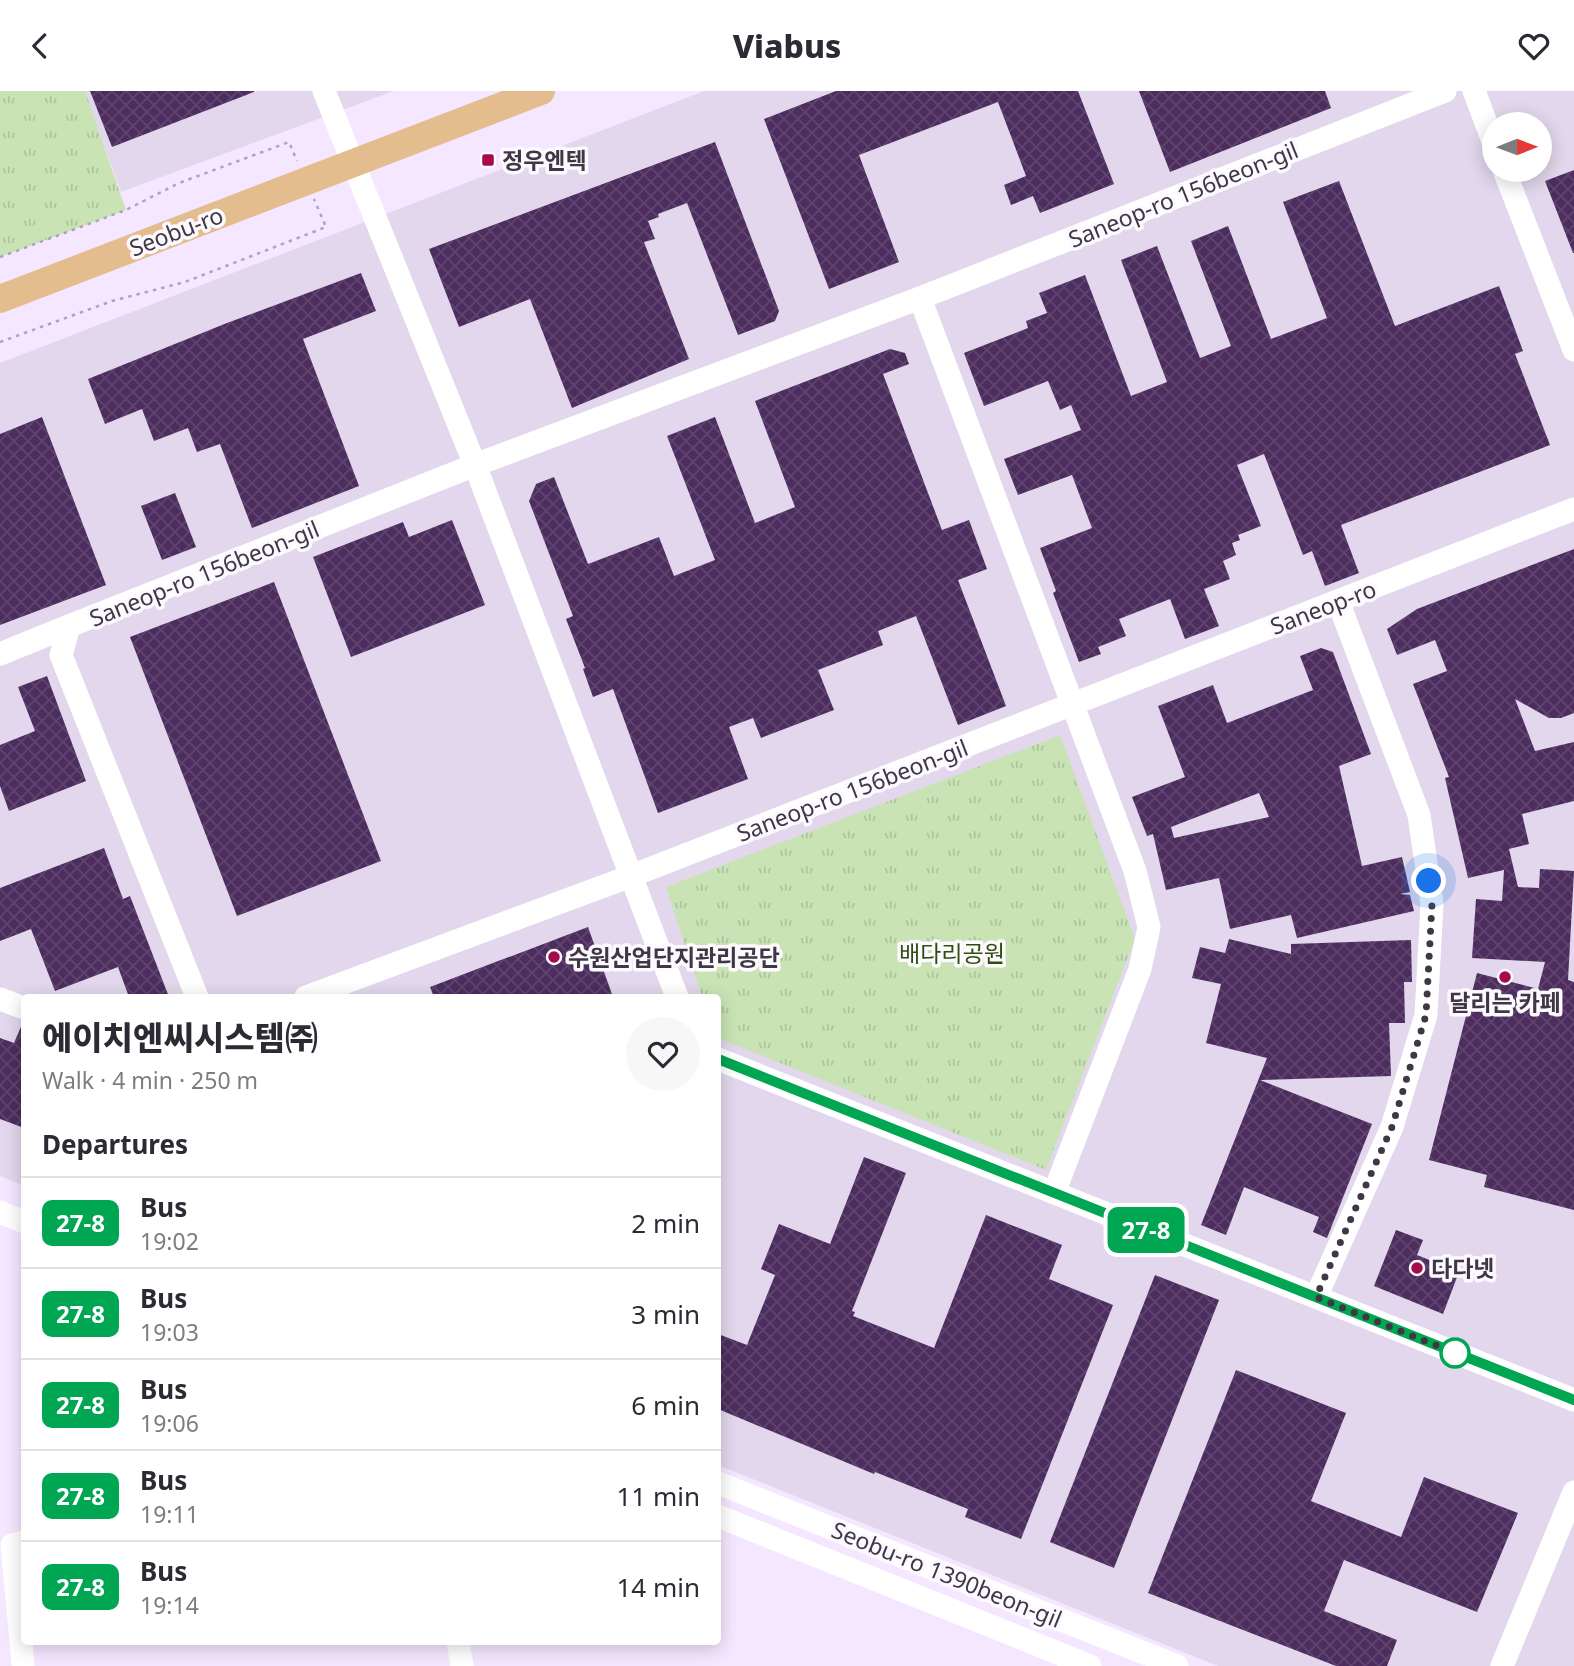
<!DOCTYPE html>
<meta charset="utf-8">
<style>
body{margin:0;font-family:"Noto Sans","Noto Sans KR",sans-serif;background:#f7f7f7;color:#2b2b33;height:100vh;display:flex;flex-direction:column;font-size:26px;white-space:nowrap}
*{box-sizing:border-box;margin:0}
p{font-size:23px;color:#7c7c81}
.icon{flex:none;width:38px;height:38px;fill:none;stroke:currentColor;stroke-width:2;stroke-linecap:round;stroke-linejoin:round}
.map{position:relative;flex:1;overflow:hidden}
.side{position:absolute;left:21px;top:903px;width:700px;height:651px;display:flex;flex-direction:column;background:#fff;border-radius:7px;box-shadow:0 4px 18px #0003}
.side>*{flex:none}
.badge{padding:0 14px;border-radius:10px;font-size:24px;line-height:46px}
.needle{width:46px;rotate:89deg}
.tools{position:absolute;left:1482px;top:21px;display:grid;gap:14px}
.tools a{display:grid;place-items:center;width:70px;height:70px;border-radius:50%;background:#fff;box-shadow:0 4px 18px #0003;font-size:35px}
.you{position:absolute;width:35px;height:35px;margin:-18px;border:5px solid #fff;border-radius:50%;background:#1a73e8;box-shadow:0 0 0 10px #1a73e833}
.map>.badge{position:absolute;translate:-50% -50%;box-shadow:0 0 0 4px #fff}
h2{padding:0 21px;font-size:26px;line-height:63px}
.round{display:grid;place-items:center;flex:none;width:74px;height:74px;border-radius:37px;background:#f7f7f7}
.overview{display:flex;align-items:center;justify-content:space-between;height:119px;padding:0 21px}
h1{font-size:33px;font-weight:800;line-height:52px}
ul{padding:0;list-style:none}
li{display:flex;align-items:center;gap:21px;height:91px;padding:0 21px;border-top:2px solid #e1e1e2}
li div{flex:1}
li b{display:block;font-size:26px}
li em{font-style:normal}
li .badge{min-width:77px;font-weight:700;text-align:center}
header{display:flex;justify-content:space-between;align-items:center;height:91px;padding:0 21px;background:#fff;font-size:32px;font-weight:800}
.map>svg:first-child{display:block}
</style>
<header><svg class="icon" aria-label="back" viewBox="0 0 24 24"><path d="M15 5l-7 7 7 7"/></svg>Viabus<svg class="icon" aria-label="heart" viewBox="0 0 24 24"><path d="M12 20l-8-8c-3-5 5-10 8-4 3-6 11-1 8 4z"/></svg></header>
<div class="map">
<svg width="1574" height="1575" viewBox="0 0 1574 1575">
<defs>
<pattern id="park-tufts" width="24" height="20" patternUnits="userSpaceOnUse" patternTransform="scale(1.75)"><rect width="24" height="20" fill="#c9e3b5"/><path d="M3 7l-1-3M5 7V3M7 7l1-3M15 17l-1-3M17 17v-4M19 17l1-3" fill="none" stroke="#aec49d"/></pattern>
<pattern id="building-cross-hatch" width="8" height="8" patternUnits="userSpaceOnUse" patternTransform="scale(1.75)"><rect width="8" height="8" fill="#4c2d5e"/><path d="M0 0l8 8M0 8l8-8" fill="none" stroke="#5e446e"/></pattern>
</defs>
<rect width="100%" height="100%" fill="#f5e7ff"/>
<!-- industrial -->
<g fill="#e2d7ec" fill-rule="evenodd">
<path d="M 84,0 L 394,0 L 121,101 Z"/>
<path d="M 704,0 L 1574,0 L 1574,1575 L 1218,1575 L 718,1374 L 718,906 L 24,906 L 24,1095 L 0,1085 L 0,272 ZM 1494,33 L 1540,33 L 1540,79 L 1494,79 Z"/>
</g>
<!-- park -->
<g fill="url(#park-tufts)">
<path d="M 0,0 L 85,0 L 126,119 L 0,166 Z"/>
<path d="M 1060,644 L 1135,848 L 1046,1079 L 718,947 L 718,906 L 702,906 L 666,796 Z"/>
</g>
<!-- building -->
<g fill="url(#building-cross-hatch)" fill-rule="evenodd">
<path d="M 90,0 L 254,0 L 254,1 L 112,56 Z"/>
<path d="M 836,0 L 1078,0 L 1114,93 L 1040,122 L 1033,105 L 1011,114 L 1004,94 L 1026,85 L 998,11 L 859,64 L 899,171 L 829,198 L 764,28 Z"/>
<path d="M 1139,0 L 1325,0 L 1331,17 L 1170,81 Z"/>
<path d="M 715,51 L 779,220 L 775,230 L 738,244 L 687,112 L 658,123 L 659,126 L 648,130 L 655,148 L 644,151 L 689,268 L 572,317 L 530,208 L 459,236 L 429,158 Z"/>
<path d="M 1574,79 L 1574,162 L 1573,162 L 1545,90 Z"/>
<path d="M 1339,90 L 1395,235 L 1499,195 L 1523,260 L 1515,263 L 1550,354 L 1341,434 L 1359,482 L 1325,495 L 1312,460 L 1303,464 L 1264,363 L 1237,374 L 1261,435 L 1238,444 L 1240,449 L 1232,452 L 1236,464 L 1223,470 L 1230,488 L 1204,498 L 1219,535 L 1185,548 L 1170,508 L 1119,528 L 1126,545 L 1098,556 L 1101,563 L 1079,571 L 1053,502 L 1056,500 L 1040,457 L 1092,437 L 1072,384 L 1018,404 L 1004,368 L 1081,339 L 1071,314 L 1060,319 L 1048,290 L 984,315 L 964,262 L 1028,237 L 1026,230 L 1047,222 L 1039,202 L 1085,184 L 1131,305 L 1167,291 L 1121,169 L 1157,155 L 1200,267 L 1231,255 L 1191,150 L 1228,135 L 1271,248 L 1327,227 L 1283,111 Z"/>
<path d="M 361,182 L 376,220 L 303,248 L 359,395 L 252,437 L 220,353 L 197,361 L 188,337 L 154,350 L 142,318 L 105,333 L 88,288 L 227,232 Z"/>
<path d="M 890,258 L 905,262 L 909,273 L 883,283 L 942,439 L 969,429 L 987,478 L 958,489 L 1006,615 L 958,634 L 916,525 L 878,540 L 883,554 L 818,579 L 834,619 L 761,647 L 753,627 L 729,636 L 748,688 L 658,722 L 613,598 L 593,606 L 583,578 L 585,577 L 566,528 L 573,525 L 529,410 L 536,393 L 554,386 L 588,473 L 659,446 L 674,485 L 715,469 L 667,345 L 715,326 L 755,432 L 795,416 L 755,310 Z"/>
<path d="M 42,326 L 106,494 L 0,534 L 0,343 Z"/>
<path d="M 175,402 L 196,456 L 162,469 L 141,415 Z"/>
<path d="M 452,429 L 485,514 L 351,566 L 313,466 L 403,431 L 409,446 Z"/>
<path d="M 1574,458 L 1574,622 L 1561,627 L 1549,627 L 1515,608 L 1535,660 L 1574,651 L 1574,710 L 1522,723 L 1529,753 L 1509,758 L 1518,796 L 1539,797 L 1540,778 L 1574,780 L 1568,889 L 1574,891 L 1574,1119 L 1484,1096 L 1487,1084 L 1429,1069 L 1477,882 L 1538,898 L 1545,871 L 1472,867 L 1476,808 L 1502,810 L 1504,779 L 1468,787 L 1445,687 L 1449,686 L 1413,593 L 1447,580 L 1435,549 L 1397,564 L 1387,538 L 1417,518 Z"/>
<path d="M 274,491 L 381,770 L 237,825 L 130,546 Z"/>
<path d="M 1321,557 L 1333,561 L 1371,663 L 1339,675 L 1362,775 L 1402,766 L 1410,801 L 1400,803 L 1410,804 L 1414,820 L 1297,847 L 1291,824 L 1230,838 L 1219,787 L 1166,799 L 1153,743 L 1147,745 L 1132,706 L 1185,686 L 1158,615 L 1213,594 L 1227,632 L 1313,599 L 1300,565 ZM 1259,702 L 1269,726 L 1174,747 L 1171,736 Z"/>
<path d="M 47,585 L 86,690 L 9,720 L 0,695 L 0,654 L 35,640 L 18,596 Z"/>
<path d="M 104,757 L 123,808 L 130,805 L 169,906 L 129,906 L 118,876 L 55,900 L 31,838 L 0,850 L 0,797 Z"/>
<path d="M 588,836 L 613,906 L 434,906 L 430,896 Z"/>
<path d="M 1229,848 L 1291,863 L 1291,853 L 1411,849 L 1412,891 L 1404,891 L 1405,932 L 1389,932 L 1391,985 L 1260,989 L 1372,1033 L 1327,1147 L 1313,1141 L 1319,1126 L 1244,1096 L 1226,1144 L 1201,1134 L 1267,967 L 1206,952 L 1221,893 L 1192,887 L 1200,856 L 1225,862 Z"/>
<path d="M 23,931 L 24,931 L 24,1037 L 0,1028 L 0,947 L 14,952 Z"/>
<path d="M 864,1066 L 906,1082 L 852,1220 L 855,1221 L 853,1225 L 934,1257 L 986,1124 L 1062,1154 L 1049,1188 L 1113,1214 L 1021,1448 L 965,1426 L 968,1418 L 875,1381 L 874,1383 L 718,1318 L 718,1243 L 747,1254 L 775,1184 L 761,1178 L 779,1133 L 830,1153 Z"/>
<path d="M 1396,1139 L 1423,1149 L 1417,1164 L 1459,1181 L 1443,1223 L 1374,1195 Z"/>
<path d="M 1155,1184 L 1219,1209 L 1114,1477 L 1050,1451 Z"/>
<path d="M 1236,1279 L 1346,1322 L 1311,1410 L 1401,1446 L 1424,1386 L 1518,1422 L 1477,1521 L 1344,1469 L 1324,1520 L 1397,1549 L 1387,1575 L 1336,1575 L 1148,1502 Z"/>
</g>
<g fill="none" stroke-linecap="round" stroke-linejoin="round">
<!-- path -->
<g stroke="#afa4b7" stroke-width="2.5" stroke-dasharray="3.5 5" stroke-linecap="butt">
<path d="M 0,166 L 126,119 L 179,92 L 289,51 L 297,70"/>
<path d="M 0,251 L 112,210 L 185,191 L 326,136 L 314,108"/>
</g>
<!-- minor -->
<g stroke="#fff" stroke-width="23">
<path d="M 324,0 L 475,374 L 677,906"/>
<path d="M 1474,0 L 1494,53"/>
<path d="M 1504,79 L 1574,259"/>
<path d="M 920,207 L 1135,780 L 1149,836 L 1140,878 L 1054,1102"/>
<path d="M 0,563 L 69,535"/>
<path d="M 197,906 L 61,564 L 69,535 L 475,374 L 920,207 L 1445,0"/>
<path d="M 306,906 L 631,785 L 1574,418"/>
<path d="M 0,908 L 24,917"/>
<path d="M 718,968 L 1574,1309"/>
<path d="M 0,1121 L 24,1131"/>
<path d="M 1316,1206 L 1392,1036 L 1426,924 L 1432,813 L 1419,724 L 1338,510"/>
<path d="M 718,1392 L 1177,1575"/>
<path d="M 718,1425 L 1090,1575"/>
<path d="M 458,1550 L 462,1575"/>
<path d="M 23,1573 L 12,1454 L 24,1451"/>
<path d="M 1502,1575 L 1574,1401"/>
</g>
<!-- major -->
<path stroke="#e4bd8e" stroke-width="28" d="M 0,208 L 541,0"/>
</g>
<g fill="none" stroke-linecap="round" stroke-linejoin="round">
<defs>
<path id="line" d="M 718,968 L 1574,1309"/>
</defs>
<!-- line casing -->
<use href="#line" stroke="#fff" stroke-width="16"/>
<!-- line -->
<use href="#line" stroke="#00a651" stroke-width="10"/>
<!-- walk -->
<path stroke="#3f3844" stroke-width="7" stroke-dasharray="0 12.6" d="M 1429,790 L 1432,813 L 1426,924 L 1392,1036 L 1316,1206 L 1455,1262"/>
</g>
<!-- markers -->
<g fill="#a30b4a" stroke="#fcf9ff" stroke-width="2.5">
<rect x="481" y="62" width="14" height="14" rx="3.5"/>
<circle cx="554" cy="866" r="7"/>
<circle cx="1505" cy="886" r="7"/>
<circle cx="1417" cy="1177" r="7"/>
</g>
<circle fill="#fff" stroke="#00a651" stroke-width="3.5" cx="1455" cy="1262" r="14"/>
<g text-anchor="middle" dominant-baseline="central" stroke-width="7" stroke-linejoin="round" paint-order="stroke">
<!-- poi labels -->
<g font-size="23" font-weight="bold" fill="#3f3844" stroke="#fcf9ff" text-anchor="start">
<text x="502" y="69">정우엔텍</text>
<text x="568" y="866">수원산업단지관리공단</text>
<text x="1505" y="911" text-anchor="middle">달리는 카페</text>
<text x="1431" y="1177">다다넷</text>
</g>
<!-- street labels -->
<g font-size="23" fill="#3f3844" stroke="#fcf9ff">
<text transform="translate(1183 103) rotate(-22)">Saneop-ro 156beon-gil</text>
<text transform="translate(176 140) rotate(-21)">Seobu-ro</text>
<text transform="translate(204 482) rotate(-22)">Saneop-ro 156beon-gil</text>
<text transform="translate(1323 516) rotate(-21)">Saneop-ro</text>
<text transform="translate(852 699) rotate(-21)">Saneop-ro 156beon-gil</text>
<text transform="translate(947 1483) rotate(22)">Seobu-ro 1390beon-gil</text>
</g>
<!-- park labels -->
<g font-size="23" fill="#304d0f" stroke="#fcf9ff">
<text x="952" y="862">배다리공원</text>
</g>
</g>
</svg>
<div class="tools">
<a><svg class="needle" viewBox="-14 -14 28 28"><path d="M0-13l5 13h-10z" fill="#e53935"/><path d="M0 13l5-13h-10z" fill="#7c7c81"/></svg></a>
</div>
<div class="you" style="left:1429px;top:790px"></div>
<b class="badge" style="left:1146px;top:1139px;background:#00a651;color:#fff">27-8</b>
<section class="side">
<div class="overview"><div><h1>에이치엔씨시스템㈜</h1><p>Walk · 4 min · 250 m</p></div><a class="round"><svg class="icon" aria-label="heart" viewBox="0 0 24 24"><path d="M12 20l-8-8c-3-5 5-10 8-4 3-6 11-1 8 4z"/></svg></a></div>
<h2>Departures</h2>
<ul>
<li><span class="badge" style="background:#00a651;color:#fff">27-8</span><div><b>Bus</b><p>19:02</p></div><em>2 min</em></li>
<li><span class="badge" style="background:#00a651;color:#fff">27-8</span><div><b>Bus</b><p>19:03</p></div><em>3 min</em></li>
<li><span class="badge" style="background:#00a651;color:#fff">27-8</span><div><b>Bus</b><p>19:06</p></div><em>6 min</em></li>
<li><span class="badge" style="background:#00a651;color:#fff">27-8</span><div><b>Bus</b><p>19:11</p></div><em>11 min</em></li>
<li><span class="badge" style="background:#00a651;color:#fff">27-8</span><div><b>Bus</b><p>19:14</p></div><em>14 min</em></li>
</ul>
</section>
</div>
